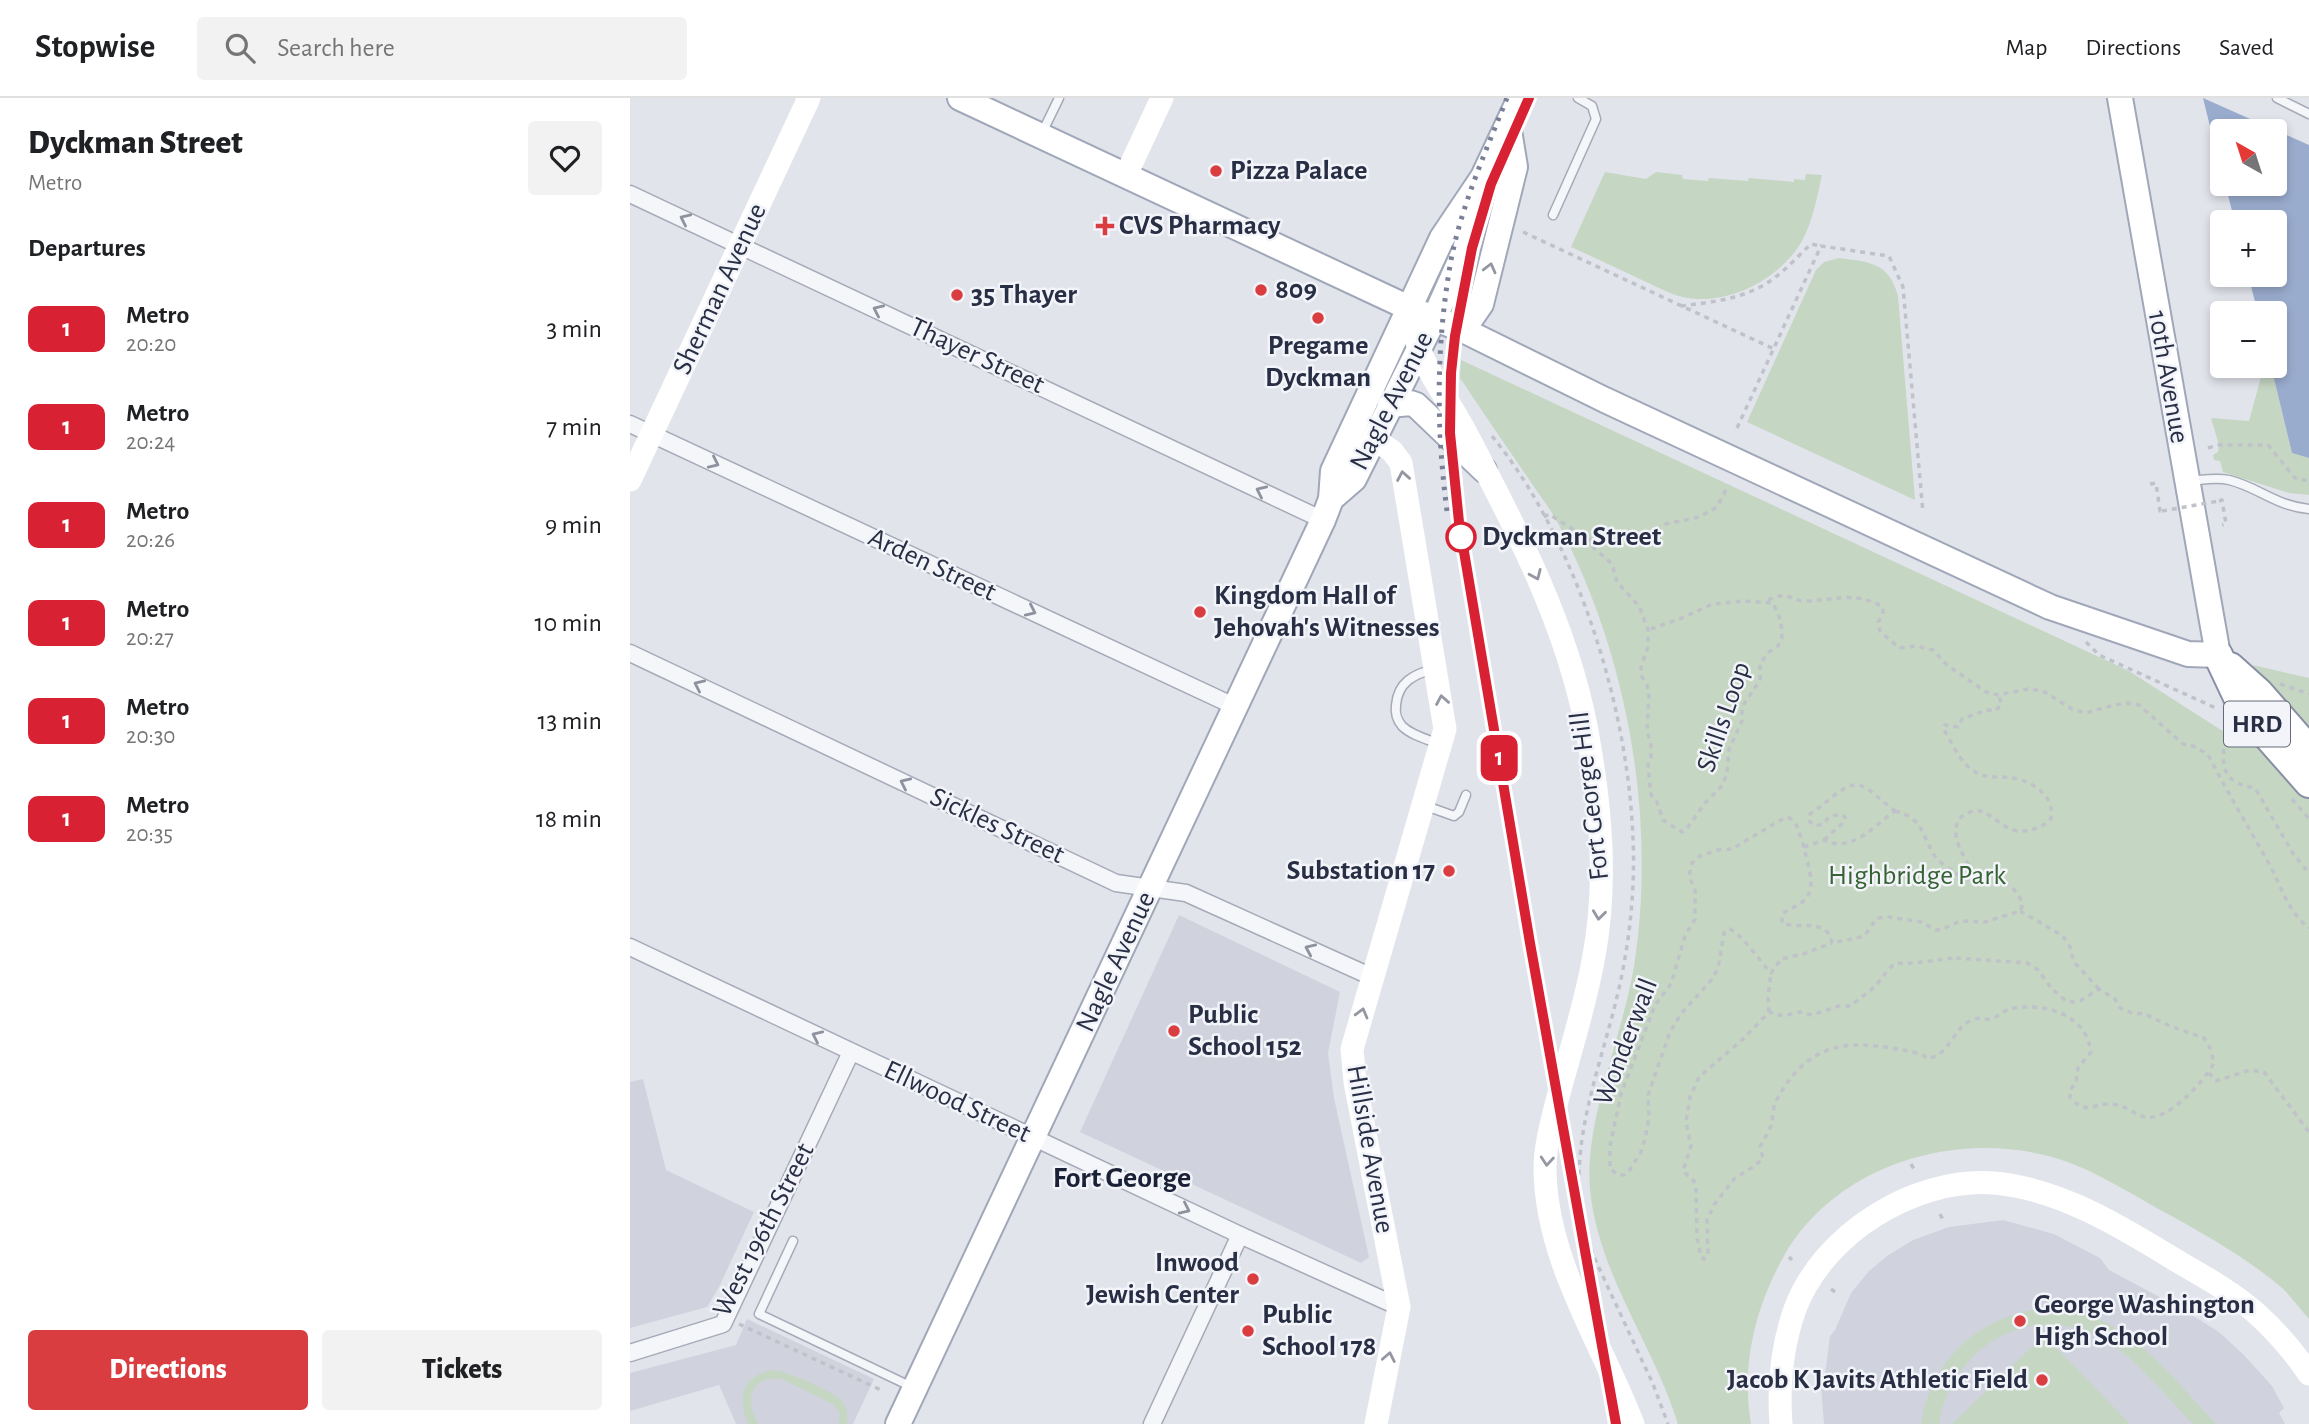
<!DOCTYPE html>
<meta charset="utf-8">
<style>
body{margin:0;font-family:"Alegreya Sans",sans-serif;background:#f2f2f2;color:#202124;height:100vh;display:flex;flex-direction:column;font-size:26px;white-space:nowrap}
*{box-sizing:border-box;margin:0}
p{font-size:23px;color:#757577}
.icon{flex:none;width:38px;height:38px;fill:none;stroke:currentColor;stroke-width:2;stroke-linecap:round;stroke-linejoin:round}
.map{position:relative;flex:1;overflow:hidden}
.drawer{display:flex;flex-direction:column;background:#fff;width:630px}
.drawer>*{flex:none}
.badge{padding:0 14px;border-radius:10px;font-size:24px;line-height:46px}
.needle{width:46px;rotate:321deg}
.buttons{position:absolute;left:1580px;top:21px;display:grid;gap:14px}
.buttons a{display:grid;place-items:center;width:77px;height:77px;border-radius:7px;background:#fff;box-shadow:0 4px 10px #0003;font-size:35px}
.map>.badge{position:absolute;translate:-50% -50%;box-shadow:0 0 0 4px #fff}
h2{padding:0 28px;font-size:26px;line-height:63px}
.round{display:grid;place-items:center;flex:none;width:74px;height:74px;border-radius:7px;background:#f2f2f2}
.overview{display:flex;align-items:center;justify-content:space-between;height:119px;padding:0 28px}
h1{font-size:33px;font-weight:800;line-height:52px}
.button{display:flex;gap:14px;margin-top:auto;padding:14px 28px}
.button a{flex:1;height:80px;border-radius:7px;background:#da3d40;color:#fff;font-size:28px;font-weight:800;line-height:80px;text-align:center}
.button a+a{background:#f2f2f2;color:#202124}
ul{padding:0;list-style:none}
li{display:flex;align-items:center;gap:21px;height:98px;padding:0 28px}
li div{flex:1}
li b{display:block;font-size:26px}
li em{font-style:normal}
li .badge{min-width:77px;font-weight:700;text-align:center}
header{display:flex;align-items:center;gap:42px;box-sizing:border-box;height:98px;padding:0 35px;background:#fff;border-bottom:2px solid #e0e0e0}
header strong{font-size:33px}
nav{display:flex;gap:38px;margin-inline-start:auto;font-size:24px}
.search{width:490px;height:63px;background:#f2f2f2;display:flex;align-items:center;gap:18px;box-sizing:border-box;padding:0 24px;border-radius:7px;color:#757577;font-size:26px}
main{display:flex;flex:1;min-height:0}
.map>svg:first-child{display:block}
</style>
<header>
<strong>Stopwise</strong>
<div class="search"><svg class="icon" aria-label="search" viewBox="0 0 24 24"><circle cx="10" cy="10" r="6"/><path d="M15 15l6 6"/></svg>Search here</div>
<nav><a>Map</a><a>Directions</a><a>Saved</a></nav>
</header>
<main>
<section class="drawer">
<div class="overview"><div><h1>Dyckman Street</h1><p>Metro</p></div><a class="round"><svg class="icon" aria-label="heart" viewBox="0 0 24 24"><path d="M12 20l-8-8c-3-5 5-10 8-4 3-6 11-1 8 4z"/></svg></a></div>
<h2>Departures</h2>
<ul>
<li><span class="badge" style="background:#d82233;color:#fff">1</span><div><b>Metro</b><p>20:20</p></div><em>3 min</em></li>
<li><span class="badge" style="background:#d82233;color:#fff">1</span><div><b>Metro</b><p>20:24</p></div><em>7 min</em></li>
<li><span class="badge" style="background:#d82233;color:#fff">1</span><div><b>Metro</b><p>20:26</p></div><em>9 min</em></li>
<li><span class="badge" style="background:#d82233;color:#fff">1</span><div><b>Metro</b><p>20:27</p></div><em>10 min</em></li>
<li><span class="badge" style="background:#d82233;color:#fff">1</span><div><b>Metro</b><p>20:30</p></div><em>13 min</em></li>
<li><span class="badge" style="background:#d82233;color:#fff">1</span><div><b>Metro</b><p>20:35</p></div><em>18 min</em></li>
</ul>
<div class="button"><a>Directions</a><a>Tickets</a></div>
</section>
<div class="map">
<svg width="1679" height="1326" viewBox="0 0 1679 1326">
<rect width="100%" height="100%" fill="#e2e4ec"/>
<!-- built -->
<g fill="#d0d3de">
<path d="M 549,817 L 710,894 L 698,955 L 704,1000 L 739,1159 L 731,1165 L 450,1034 Z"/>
<path d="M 13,981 L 36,1072 L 124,1114 L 89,1189 L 77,1209 L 0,1230 L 0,984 Z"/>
<path d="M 1373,1122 L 1424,1136 L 1470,1160 L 1479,1172 L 1554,1212 L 1589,1234 L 1614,1257 L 1642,1288 L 1654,1310 L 1649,1315 L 1655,1326 L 1194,1326 L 1190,1277 L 1195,1276 L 1200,1238 L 1205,1232 L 1221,1195 L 1239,1173 L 1257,1158 L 1283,1142 L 1319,1129 Z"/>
<path d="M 117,1221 L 244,1281 L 223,1326 L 106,1326 L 89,1287 L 0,1313 L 0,1275 L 106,1247 Z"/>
</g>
<!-- green -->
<g fill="#c5d6c2">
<path d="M 975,74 L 1016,81 L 1026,74 L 1052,77 L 1053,81 L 1078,83 L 1079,80 L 1118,83 L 1119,80 L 1164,84 L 1164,81 L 1175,82 L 1176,76 L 1192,77 C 1187,99 1183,122 1172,143 C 1150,181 1097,209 1053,199 C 1039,196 1026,188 1014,183 C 989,171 965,160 941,149 Z"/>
<path d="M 1209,160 C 1239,164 1259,164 1268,198 L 1285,402 L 1117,324 L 1186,172 L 1194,164 Z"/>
<path d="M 831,262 L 1499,573 L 1591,632 L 1625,637 L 1679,699 L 1679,1221 C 1670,1211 1661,1198 1651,1189 C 1615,1159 1576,1137 1536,1115 C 1499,1095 1462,1070 1422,1059 C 1324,1032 1206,1067 1154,1158 C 1125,1209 1111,1268 1121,1326 L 1048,1326 C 1023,1245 969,1178 960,1092 C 954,1023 993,937 1004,868 C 1027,722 998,559 930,429 C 921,411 907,394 896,377 C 874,345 852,313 830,280 Z"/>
<path d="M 1634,268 L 1641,268 L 1662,355 L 1679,360 L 1679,397 L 1659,395 L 1593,374 L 1590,363 L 1584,362 L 1583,357 L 1588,354 L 1589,347 L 1581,320 L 1619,323 Z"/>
<path d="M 1623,567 L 1679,580 L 1679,640 L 1641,596 Z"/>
<path d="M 1421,1209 C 1495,1214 1539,1276 1586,1326 L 1563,1326 C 1534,1297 1506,1258 1469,1239 C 1399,1202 1320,1251 1309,1326 L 1291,1326 C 1302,1257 1353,1216 1421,1209 Z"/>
<path d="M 1414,1237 L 1500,1326 L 1322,1326 Z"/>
<path d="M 142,1272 C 155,1272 205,1294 213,1304 C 218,1311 218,1318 217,1326 L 208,1326 L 210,1316 L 203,1306 L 151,1281 C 136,1278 120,1286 121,1303 C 121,1311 125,1319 128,1326 L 118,1326 C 108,1300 110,1279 142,1272 Z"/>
</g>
<!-- water -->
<path fill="#9aacce" d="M 1573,0 L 1679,47 L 1679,360 L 1662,355 L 1641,268 L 1645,268 L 1645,215 L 1628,215 L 1618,177 L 1645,177 L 1645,124 L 1605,124 L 1595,86 L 1645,86 L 1645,33 L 1592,33 L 1592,77 Z"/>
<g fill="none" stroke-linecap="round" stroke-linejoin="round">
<defs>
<g id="lane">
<path d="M 1647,0 L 1679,16"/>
<path d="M 412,35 L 429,0"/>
<path d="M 923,117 L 966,21 L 962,8 L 948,0"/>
<path d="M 1559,383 C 1572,382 1586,379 1599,382 C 1628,389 1646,408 1679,411"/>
<path d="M 804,571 C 784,576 768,584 766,607 C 765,615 766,621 772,628 C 781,637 796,641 807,645"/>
<path d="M 796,708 L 824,718 L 829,714 L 836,697"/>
<path d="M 163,1143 L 129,1216 L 282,1289"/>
</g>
<g id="street">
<path d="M 0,96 L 693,422"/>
<path d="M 0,326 L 604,608"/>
<path d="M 0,555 L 486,785 L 556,795 L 742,879"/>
<path d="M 0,849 L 610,1137 L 769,1209"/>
<path d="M 0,1255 L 93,1226 L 221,954"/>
<path d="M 522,1326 L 610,1137"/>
</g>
<g id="primary">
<path d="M 330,0 L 779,210 L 833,232 L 975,302 L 1420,509 L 1558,556 L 1588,557 L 1490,0"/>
<path d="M 833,232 L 851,206 L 885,69 L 878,26"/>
<path d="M 760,307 L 780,305 L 786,307 L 854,372"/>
<path d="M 701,401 L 724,381 L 804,221 L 835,152 L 849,96"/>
<path d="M 268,1326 L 693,422 L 701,401 L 703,373 L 812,140 L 853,79 L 890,0"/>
</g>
<g id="highway">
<path d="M 1588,557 L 1613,610 L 1679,685"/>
<path d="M 1600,569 L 1629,595 L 1679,652"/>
</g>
</defs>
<!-- lane casing -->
<use href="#lane" stroke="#a6aab7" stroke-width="11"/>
<!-- street casing -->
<use href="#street" stroke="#a6aab7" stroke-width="19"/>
<!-- primary casing -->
<use href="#primary" stroke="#a0a7b8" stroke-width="28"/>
<!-- highway casing -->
<use href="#highway" stroke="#888fa4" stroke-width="32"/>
<!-- path -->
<g stroke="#c0c2ca" stroke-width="3.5" stroke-dasharray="5 5" stroke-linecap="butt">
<path d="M 893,134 L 1144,251"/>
<path d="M 1051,208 C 1082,204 1114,201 1140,183 C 1155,173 1168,158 1181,146 L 1191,148"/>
<path d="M 816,265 L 826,252"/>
<path d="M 1107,330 L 1191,148 L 1259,158 L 1273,189 L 1293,415"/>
<path d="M 862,338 C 943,437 994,596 1002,723 C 1006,774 1002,826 992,876 C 979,943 950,1010 949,1078 C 949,1105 955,1132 963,1157 L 1023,1286 L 1038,1326"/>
<path d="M 1578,350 L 1589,347 L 1638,347 L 1665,380 L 1679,383"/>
<path d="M 1520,386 L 1526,385 L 1530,413 L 1532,413"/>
<path d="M 1589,403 L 1592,402 L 1596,426 L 1592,427"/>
<path d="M 914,419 L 919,416 L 944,432 L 982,466 L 987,484 L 1009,508 L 1018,532 L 1018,549 L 1011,569 L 1012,579 L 1017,587 L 1019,598 L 1017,632 L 1021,647 L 1021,659 L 1018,667 L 1021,697 L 1027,704 L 1033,722 L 1052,734 L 1056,732 L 1075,705 L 1093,687 L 1097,674 L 1099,651 L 1112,623 L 1112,609 L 1130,582 L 1130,566 L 1139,554 L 1148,548 L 1152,540 L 1151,523 L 1143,505 L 1113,503 L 1082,506 L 1052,520 L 1018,532"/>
<path d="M 957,442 L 1022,434 L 1036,426 L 1069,419 L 1087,409 L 1096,392"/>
<path d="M 1138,502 C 1160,492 1158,503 1176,503 C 1205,502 1225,493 1253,509 L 1253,516 L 1248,524 L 1250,533 L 1269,550 L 1286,548 L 1303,552 L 1317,567 L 1356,594 L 1368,597 L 1398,591 L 1413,593 L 1442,611 L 1456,615 L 1484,607 L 1497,605 L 1509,607 L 1553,646 L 1566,649 L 1578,657 C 1597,693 1617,727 1637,762 C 1651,786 1656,812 1679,830"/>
<path d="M 1456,544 L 1469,557 L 1588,611"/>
<path d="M 1650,586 L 1679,596"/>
<path d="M 1608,637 L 1594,650 C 1591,675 1599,686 1625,690 L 1664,757 L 1679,775"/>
<path d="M 1662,701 L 1679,721"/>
<path d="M 1265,713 C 1292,720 1291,734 1303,755 C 1307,763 1317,769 1324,774 C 1355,795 1376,768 1393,806 L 1390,813 L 1355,824 L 1330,823 L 1313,831 L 1306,832 L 1291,824 L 1259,819 L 1247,820 L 1235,837 L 1231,839 L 1202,845 C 1198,819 1169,832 1152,825 L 1152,816 C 1159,811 1166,809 1172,804 C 1189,792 1177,766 1174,749 L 1194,742 C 1221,756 1244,728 1265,713 Z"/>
<path d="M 1194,742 L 1214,724 L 1215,719 L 1210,716 L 1199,719 L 1193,726 L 1186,728 L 1180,724 L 1179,717 C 1184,712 1191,709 1196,704 C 1231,674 1232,688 1265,713"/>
<path d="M 1174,749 L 1167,728 L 1160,720 L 1154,720 L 1102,751 L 1088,752 L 1070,758 L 1062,765 L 1059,778 L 1065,792 L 1065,821 L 1055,838 L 1041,886 L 1025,907 L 991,996 L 980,1048 L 980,1070 L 986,1076 L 994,1077 L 999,1073 L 1011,1054 L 1015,1041 L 1019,1019 L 1018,997 L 1040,934 L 1051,916 L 1084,879 L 1089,865 L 1094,835 L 1100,831 C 1114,839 1129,862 1141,875 L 1151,861 L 1173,856 L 1202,845"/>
<path d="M 1349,784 C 1340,767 1311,732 1335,716 C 1338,714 1346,712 1350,713 C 1364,717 1374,732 1389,733 C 1400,734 1411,729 1420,723 C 1427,702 1407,686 1388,681 C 1373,677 1359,682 1345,674 C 1330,665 1322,645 1313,630 L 1315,627 L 1328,629 L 1332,621 L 1357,612 L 1365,613 L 1372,606 L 1368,597"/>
<path d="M 1390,813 L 1433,838 L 1440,849 L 1444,864 L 1469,891"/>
<path d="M 1326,860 L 1397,865 L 1408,872 L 1422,891 L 1435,902 L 1442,904 L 1450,903 L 1469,891 L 1485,901 L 1490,910 L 1502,915 L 1515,916 L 1540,928 L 1574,940 L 1580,950 L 1584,965 C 1574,983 1538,1024 1515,1019 C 1504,1017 1497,1007 1480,1006 C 1461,1006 1457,1017 1440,1000 L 1440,992 L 1446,985 L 1448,970 L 1461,954 C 1456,915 1413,904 1380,911 C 1373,913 1368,919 1361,921 C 1356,922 1350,919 1345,921 C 1323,926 1320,961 1296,960 L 1292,956 C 1227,942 1182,936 1146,1003 C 1143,1009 1143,1017 1142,1024 C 1140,1033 1134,1041 1130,1049 L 1133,1060 L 1126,1067 L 1104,1081 L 1084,1107 L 1077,1122 L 1078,1157 L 1074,1161 L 1071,1159 L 1067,1139 L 1066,1091 L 1064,1083 L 1053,1073 L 1061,1048 L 1056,1024 L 1060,999 L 1069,979 L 1112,942 L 1139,914 L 1153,918 L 1170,914 L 1182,917 L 1209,908 L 1221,908 C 1229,900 1240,894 1247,886 C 1254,878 1257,871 1266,865 C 1286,867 1306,861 1326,860 Z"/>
<path d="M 1139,914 L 1138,900 L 1141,875"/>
<path d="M 1579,975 L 1586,983 L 1620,972 L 1634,974 L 1679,1034"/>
<path d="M 1281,1066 L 1284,1071"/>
<path d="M 1310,1116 L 1314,1124"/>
<path d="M 1159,1159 L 1162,1162"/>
<path d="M 1201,1191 L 1209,1197"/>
<path d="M 109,1226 L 251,1292"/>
</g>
<!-- lane -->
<use href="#lane" stroke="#f5f6f9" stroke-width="8"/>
<!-- street -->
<use href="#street" stroke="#f5f6f9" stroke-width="16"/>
<!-- secondary -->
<g stroke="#fff" stroke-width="23">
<path d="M 496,77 L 532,0"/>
<path d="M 779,210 C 782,223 784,237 789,250 C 799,278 821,306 835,333 C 885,428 937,526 957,633 C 971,709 978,788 963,863 C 955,907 941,951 929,995 C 923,1019 915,1046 915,1071 C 916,1163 971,1243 1003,1326"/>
<path d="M 744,341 L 762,353 L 771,365 L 815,631 L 722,951 L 725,984 L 769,1209 L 746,1326"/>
<path d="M 0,382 L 179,0"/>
<path d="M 1151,1326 C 1148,1287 1152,1248 1165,1211 C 1193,1136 1284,1079 1364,1085 C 1432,1091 1495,1131 1552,1166 C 1578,1181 1605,1196 1627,1216 C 1647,1234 1664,1254 1679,1276"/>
</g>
<!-- primary -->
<use href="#primary" stroke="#fff" stroke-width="24"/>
<!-- highway -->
<use href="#highway" stroke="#fff" stroke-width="28"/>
<!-- rail -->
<g stroke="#7a8197" stroke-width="5" stroke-dasharray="3.5 7" stroke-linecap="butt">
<path d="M 817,413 C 806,329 806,246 821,162 C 832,106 856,53 877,0"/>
<path d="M 895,817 L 829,424 L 820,335 L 821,275 L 827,219 L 842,150 L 861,86 L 899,0"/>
</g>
<!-- path-bridge -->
<path stroke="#c0c2ca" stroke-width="3.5" stroke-dasharray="5 5" stroke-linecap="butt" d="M 1532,413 L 1589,403"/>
</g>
<!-- one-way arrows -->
<defs><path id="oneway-chevron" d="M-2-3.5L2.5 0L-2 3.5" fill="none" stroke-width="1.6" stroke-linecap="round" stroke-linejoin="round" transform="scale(1.75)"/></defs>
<g stroke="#8e929f">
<use href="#oneway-chevron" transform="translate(55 121) rotate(-155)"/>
<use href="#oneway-chevron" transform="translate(248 212) rotate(-155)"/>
<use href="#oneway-chevron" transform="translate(84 365) rotate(25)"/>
<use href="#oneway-chevron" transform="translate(631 393) rotate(-155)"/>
<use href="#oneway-chevron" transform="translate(401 513) rotate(25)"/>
<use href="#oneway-chevron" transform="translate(69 587) rotate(-155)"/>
<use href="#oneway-chevron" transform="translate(275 685) rotate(-155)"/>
<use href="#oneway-chevron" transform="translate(680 851) rotate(-156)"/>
<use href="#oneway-chevron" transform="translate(187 938) rotate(-155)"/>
<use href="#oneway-chevron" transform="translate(555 1111) rotate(25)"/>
</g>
<g stroke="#9497a2">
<use href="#oneway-chevron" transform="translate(860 170) rotate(-76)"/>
<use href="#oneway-chevron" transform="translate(773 378) rotate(-100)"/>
<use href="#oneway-chevron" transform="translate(906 477) rotate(66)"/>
<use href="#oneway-chevron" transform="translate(812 602) rotate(-100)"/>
<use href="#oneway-chevron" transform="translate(969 817) rotate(97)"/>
<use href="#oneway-chevron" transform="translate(732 915) rotate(-75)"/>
<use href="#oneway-chevron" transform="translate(917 1063) rotate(95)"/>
<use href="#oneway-chevron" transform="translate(759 1259) rotate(-79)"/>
</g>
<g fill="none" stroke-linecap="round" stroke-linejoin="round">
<defs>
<path id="line" d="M 899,0 L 861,86 L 842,150 L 825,238 L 821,275 L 820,335 L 829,424 L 900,845 L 986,1326"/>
</defs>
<!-- line casing -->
<use href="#line" stroke="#fff" stroke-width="16"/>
<!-- line -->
<use href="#line" stroke="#d82233" stroke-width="10"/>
</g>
<!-- markers -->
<g fill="#da3d40" stroke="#f2f4f9" stroke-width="2.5">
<circle cx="586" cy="73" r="7"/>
<path d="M471.5 117.5h7v7h7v7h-7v7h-7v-7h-7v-7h7z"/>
<circle cx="631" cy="192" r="7"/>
<circle cx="327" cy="197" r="7"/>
<circle cx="688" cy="220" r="7"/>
<circle cx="570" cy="514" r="7"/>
<circle cx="819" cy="773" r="7"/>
<circle cx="544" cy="933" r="7"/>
<circle cx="623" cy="1181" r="7"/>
<circle cx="1390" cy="1223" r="7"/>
<circle cx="618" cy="1233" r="7"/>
<circle cx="1412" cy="1282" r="7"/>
</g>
<circle fill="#fff" stroke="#d82233" stroke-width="3.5" cx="831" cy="439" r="14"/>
<g text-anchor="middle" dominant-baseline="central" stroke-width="5" stroke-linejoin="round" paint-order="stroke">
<!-- shield labels -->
<rect fill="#f2f4f9" stroke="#656a7b" stroke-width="2" x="1594" y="603.5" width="66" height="45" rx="5"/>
<g font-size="26" font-weight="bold" fill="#282f45">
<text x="1627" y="626">HRD</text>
</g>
<!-- poi labels -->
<g font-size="28" font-weight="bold" fill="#282f45" stroke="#f2f4f9" text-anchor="start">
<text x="600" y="73">Pizza Palace</text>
<text x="489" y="128">CVS Pharmacy</text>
<text x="645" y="192">809</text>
<text x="341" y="197">35 Thayer</text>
<text x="688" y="248" text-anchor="middle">Pregame<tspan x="688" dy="32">Dyckman</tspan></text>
<text x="584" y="498">Kingdom Hall of<tspan x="584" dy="32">Jehovah's Witnesses</tspan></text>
<text x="805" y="773" text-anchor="end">Substation 17</text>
<text x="558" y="917">Public<tspan x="558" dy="32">School 152</tspan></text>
<text x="609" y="1165" text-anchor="end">Inwood<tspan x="609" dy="32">Jewish Center</tspan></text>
<text x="1404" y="1207">George Washington<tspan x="1404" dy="32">High School</tspan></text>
<text x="632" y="1217">Public<tspan x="632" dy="32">School 178</tspan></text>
<text x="1398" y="1282" text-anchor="end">Jacob K Javits Athletic Field</text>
</g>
<!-- street labels -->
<g font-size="28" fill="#282f45" stroke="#f2f4f9">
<text transform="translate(90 191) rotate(-65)">Sherman Avenue</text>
<text transform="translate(347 258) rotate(25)">Thayer Street</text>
<text transform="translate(1538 279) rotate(80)">10th Avenue</text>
<text transform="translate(762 303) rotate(-63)">Nagle Avenue</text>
<text transform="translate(302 467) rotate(25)">Arden Street</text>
<text transform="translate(1094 619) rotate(-71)">Skills Loop</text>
<text transform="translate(960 698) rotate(-97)">Fort George Hill</text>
<text transform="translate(367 728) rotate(25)">Sickles Street</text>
<text transform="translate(486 864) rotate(-65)">Nagle Avenue</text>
<text transform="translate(996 944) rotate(-69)">Wonderwall</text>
<text transform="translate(327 1004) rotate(25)">Ellwood Street</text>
<text transform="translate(740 1051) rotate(80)">Hillside Avenue</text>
<text transform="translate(134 1132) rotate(-63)">West 196th Street</text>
</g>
<!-- stop labels -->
<g font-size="28" font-weight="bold" fill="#282f45" stroke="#f2f4f9" text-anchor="start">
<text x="852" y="439">Dyckman Street</text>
</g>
<!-- park labels -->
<g font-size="28" fill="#376234" stroke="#f2f4f9">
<text x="1287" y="778">Highbridge Park</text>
</g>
<!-- neighbourhood labels -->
<g font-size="30" font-weight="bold" fill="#1a2036" stroke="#f2f4f9">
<text x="492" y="1080">Fort George</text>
</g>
</g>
</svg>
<div class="buttons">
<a><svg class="needle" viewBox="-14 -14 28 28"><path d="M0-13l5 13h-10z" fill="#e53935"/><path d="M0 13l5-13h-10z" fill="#757577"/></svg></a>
<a>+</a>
<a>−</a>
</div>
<b class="badge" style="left:869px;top:660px;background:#d82233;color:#fff">1</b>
</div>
</main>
